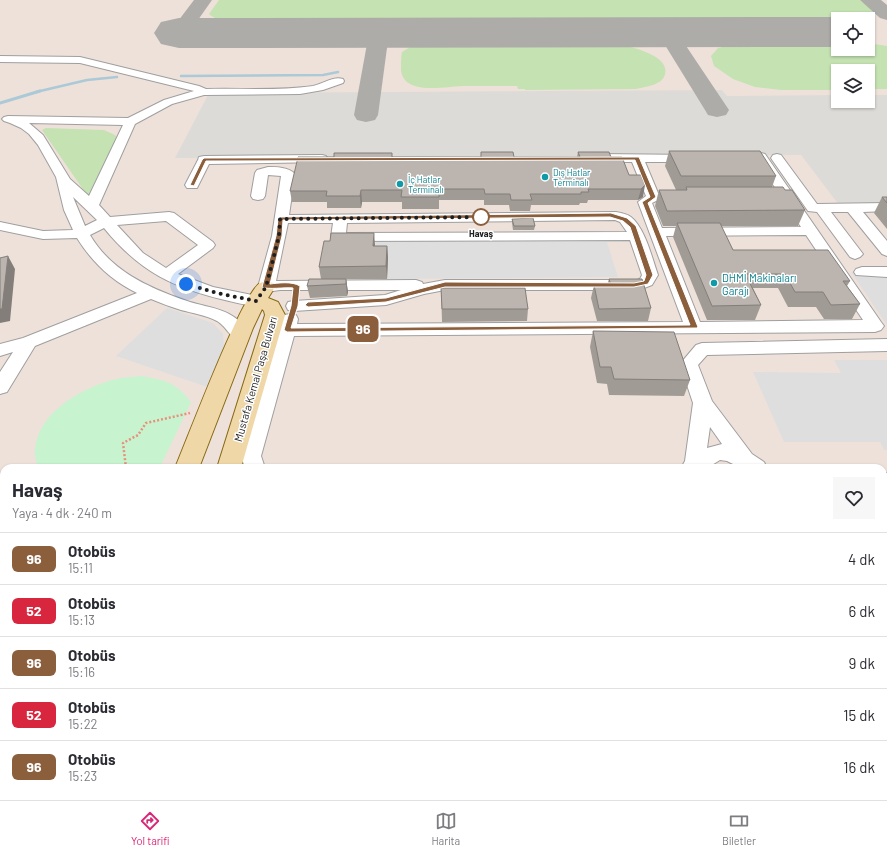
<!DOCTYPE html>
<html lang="tr">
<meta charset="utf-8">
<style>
body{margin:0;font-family:Barlow,sans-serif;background:#f7f7f7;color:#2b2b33;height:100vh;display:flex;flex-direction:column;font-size:15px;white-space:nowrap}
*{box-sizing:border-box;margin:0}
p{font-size:13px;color:#7c7c81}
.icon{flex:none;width:22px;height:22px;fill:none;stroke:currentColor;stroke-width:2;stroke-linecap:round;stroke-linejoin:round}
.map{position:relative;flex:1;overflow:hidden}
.sheet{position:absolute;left:0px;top:464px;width:887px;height:336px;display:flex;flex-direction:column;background:#fff;border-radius:12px 12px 0 0;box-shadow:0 1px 3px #0004}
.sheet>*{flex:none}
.badge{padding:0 8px;border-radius:6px;font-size:14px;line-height:26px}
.fabs{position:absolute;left:831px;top:12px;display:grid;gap:8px}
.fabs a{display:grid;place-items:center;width:44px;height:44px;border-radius:0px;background:#fff;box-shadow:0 1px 3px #0004;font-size:20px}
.you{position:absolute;width:20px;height:20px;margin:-10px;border:3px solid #fff;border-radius:50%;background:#1a73e8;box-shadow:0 0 0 6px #1a73e833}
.map>.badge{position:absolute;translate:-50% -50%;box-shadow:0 0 0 2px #fff}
.round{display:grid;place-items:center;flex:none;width:42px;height:42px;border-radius:0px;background:#f7f7f7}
.overview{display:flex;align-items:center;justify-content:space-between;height:68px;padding:0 12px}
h1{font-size:19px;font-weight:700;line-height:30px}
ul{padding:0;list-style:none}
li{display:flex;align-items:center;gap:12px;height:52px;padding:0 12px;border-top:1px solid #e1e1e2}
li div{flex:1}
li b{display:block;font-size:15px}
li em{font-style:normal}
li .badge{min-width:44px;font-weight:700;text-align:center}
.dock{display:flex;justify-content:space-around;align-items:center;height:56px;border-top:1px solid #e1e1e2;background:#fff;font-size:11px;color:#7c7c81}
.dock a{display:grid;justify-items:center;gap:2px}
.dock .on{color:#db2777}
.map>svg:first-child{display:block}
</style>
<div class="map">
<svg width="887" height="800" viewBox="0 0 887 800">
<rect width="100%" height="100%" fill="#eeece6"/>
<!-- military -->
<path fill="#eee1da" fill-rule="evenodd" d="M 0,0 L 887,0 L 887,530 L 883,530 L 883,468 L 4,468 L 4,547 L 0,547 ZM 838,19 L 868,19 L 868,49 L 838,49 ZM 838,71 L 868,71 L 868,101 L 838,101 Z"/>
<!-- airport -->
<path fill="#dddbd7" d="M 722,90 L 727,96 L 838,95 L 838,101 L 868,101 L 868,95 L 887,95 L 887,204 L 839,205 L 801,155 L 175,158 L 209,93 Z"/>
<!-- farmland -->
<path fill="#e7ead3" d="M 883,663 L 887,663 L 887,800 L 627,800 L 630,796 L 883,796 Z"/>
<!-- grass -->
<g fill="#c5e2b2">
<path d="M 219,0 L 860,0 L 873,10 L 874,13 C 866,25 847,16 838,20 L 237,23 L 220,21 L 210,15 L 209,14 Z"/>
<path d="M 604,41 C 617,44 671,52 665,74 C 663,85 645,87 636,89 L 525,90 L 525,89 L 518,89 L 517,86 C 499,86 480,86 462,86 C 444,87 400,96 401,67 C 401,62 401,56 402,52 L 410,47 L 419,44 Z"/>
<path d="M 838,41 L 838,49 L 868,49 L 868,43 L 887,46 L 887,89 L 868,89 L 868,71 L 838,71 L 838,90 L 781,90 L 755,87 L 733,79 L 714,66 L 711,56 L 718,48 L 743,43 Z"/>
<path d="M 46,128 L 104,130 L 115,135 L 118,139 L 92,195 L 87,195 L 42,130 Z"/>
</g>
<!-- park -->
<path fill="#c8f3cf" d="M 141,376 C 166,380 175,382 191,402 L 162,463 L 157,468 L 38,468 C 37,462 34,455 35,449 C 38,412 84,386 117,379 C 124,377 133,377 141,376 Z"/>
<!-- parking -->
<g fill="#dedede">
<path d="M 603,231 L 604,234 L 630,234 L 633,242 L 607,242 L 618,277 L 387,279 L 388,258 L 374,258 L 377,233 Z"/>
<path d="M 851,272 L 887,272 L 887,325 Z"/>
<path d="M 167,308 L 213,323 L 223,334 L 224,347 L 210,388 L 116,356 Z"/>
<path d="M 834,360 L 887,360 L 887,450 L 884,450 L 880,442 L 784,442 L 753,372 L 841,373 Z"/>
</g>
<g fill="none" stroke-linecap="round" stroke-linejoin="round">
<!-- stream-far1 -->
<g stroke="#abc9d6" stroke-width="2.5">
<path d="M 181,76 L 323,75 L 338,72"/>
<path d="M 36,92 L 87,80 L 117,77"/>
</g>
<!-- stream -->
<path stroke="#abc9d6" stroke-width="3" d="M 0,103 L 40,91"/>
<!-- taxiway -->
<g fill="#adaca9" fill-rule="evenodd">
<path d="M 194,0 L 212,0 L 186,37 L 179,39 L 172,37 L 169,33 Z"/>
<path d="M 860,0 L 881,0 L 887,5 L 887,20 L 880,18 Z"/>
<path d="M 667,26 L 674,28 L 729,110 L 726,115 L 717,117 L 708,115 L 705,110 L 657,32 L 660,28 Z"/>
<path d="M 379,27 L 386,29 L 389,33 L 378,115 L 375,120 L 366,122 L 357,120 L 354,115 L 369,33 L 372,29 Z"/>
</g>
<!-- runway -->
<path fill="#adaca9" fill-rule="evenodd" d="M 838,17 L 847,19 L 838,19 L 838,47 L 179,48 L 161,44 L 154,33 L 161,22 L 179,18 Z"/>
<defs>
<g id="minor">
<path d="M 0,56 L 80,57 L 199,86 L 206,89 C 241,88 278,91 313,86 C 323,84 333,76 343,79 L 344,81 L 343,83 L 323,90 L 300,94 L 204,95 L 172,104 L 135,124 L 99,205 L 110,217 L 169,212 L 174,213 L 213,242 L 215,245 L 213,248 L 178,274 L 213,287 L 262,297 L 264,301 L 262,305 C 251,307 239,303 229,301 C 173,288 140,272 104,228 L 90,235 C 111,271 149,288 187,301 C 212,309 234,308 250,334 L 247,338 C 230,343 229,328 217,321 C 206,315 192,313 181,310 C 171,307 161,303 151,299 L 35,346 L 7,392 L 0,394 L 0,372 L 13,352 L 0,356 L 0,344 L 23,338 L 137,293 C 112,281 92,262 77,238 L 43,239 L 0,230 L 0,222 L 43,231 L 73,230 L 64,210 L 56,177 L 38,145 L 29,134 L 21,128 L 10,123 L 4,121 L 2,119 L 4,117 L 8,116 L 128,118 L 164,100 L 194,91 L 80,63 L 0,62 ZM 29,123 L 123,125 L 89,196 L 70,179 L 43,135 ZM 73,197 L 97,220 L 85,226 ZM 166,221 L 198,245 L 166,268 L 143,253 L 117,225 Z"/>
<path d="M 761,153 L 765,154 L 881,322 L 884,326 L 881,330 L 875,332 L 294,336 L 261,456 L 265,468 L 245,468 L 241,456 L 282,319 L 284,315 L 290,314 L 296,315 L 298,319 L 297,324 L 683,322 L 638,202 L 646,196 L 632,162 L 597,162 L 593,161 L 591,158 L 593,155 L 597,154 L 696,155 L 698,158 L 696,161 L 692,162 L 645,162 L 658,193 L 687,194 L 689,197 L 687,200 L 656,201 L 652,203 L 662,228 L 801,227 L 755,157 L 757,154 ZM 806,235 L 863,320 L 700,322 L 666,236 Z"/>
<path d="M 777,154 L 781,155 L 817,204 L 887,203 L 887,211 L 863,212 L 887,241 L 887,256 L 882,254 L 848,212 L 831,212 L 863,254 L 860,257 L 855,259 L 850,257 L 817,212 L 808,211 L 773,161 L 771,158 L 773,155 Z"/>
<path d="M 322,155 L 326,156 L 328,159 L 326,162 L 209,164 L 197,188 L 187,188 L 185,185 L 198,160 L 199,157 L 204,156 Z"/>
<path d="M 268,167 C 276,167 289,167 295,174 L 289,215 L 616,212 C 621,213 627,214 631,217 C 645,228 652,258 658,275 L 652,285 L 639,290 L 445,290 L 424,294 L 386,305 L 294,311 L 288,310 L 286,306 L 288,302 L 294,301 L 385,295 L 401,290 L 280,290 L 266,292 L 260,291 L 258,287 L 272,236 L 281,176 L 268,175 L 265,196 L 263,199 L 258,200 L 253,199 L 251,196 L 255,173 L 257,170 ZM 615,220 L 620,222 L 627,232 L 346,233 L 347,223 ZM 288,223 L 333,223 L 331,237 L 333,240 L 338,241 L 630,240 L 642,275 L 640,279 L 637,280 L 445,280 L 423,284 L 422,282 L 416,280 L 276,281 Z"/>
<path d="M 862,267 L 887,267 L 887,277 L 856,275 L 854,272 L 856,269 Z"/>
<path d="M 887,339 L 887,351 L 707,355 L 698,365 L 712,401 L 752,454 L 764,462 L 767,468 L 741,468 L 727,461 L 720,460 L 707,468 L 681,468 L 685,461 L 693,403 L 680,364 L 696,345 L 702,343 ZM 710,427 L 722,444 L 707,448 Z"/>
<rect x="883" y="473" width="4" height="18"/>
<rect x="883" y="498" width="4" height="18"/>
</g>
<g id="major">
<path d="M 266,281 L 273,283 L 275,287 L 268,298 L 278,302 L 285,315 L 241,468 L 217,468 L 265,315 L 264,311 L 262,309 L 253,328 L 199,468 L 175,468 C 187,440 242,293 260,283 C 262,282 264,282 266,281 Z"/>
<rect x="883" y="570" width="4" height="26"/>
<rect x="883" y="600" width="4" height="26"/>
<path d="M 41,796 L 75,796 L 73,800 L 39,800 Z"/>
<path d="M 118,796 L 175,796 L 173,800 L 116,800 Z"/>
</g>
</defs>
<!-- minor casing -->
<use href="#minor" stroke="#9f9f9f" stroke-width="2"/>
<!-- major casing -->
<use href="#major" stroke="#866912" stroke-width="2"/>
<!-- path-far1 -->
<path stroke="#e9907c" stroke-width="2.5" stroke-dasharray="2 2" stroke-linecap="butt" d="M 126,468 L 123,443 L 138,435 L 146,423 L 190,413"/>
<!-- path -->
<path stroke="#e9907c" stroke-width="3.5" stroke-dasharray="2.5 2.5" stroke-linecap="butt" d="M 0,642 L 4,642"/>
<!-- minor -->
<use href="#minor" fill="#fff" fill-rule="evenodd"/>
<!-- major -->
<use href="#major" fill="#f0d7a8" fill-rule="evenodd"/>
</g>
<!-- wall -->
<g fill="#a19b96">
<path d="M 669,151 L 776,176 L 772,187 L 785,190 L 805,210 L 798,226 L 721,226 L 733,250 L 850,281 L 847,286 L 860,304 L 852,319 L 824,319 L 816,307 L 788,307 L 778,288 L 753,288 L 761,305 L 755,320 L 707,320 L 673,237 L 676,226 L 663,226 L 655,206 L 659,190 L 676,190 L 665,166 Z"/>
<path d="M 481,152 L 514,157 L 577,157 L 578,152 L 611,157 L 629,175 L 641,175 L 643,197 L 638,200 L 588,200 L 587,203 L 580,203 L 579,205 L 531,205 L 530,211 L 510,211 L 509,205 L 484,205 L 484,200 L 439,200 L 439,209 L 402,209 L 402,202 L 362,202 L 361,208 L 327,208 L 327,202 L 292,202 L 290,191 L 393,157 L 481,157 Z"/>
<path d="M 882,197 L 887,197 L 887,229 L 874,213 Z"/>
<path d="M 512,219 L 535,226 L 534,230 L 513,230 L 512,223 Z"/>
<path d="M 375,246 L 387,246 L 388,258 L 387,279 L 322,279 L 346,279 L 348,292 L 347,296 L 310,298 L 307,286 L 321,279 L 319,267 Z"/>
<path d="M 609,279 L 651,308 L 648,321 L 597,321 L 591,298 L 594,285 L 607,285 Z"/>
<path d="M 441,288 L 528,309 L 527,321 L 442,322 Z"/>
<path d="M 593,331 L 690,380 L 684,396 L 609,395 L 607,384 L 597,383 L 590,347 Z"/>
</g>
<!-- shaded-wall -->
<g fill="#837e7a">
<path d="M 645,185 L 643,197 L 638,200 L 641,189 Z"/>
<path d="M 361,190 L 362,202 L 361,208 L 360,196 Z"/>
<path d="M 374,233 L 375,245 L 374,258 L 373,246 Z"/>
<path d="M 387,246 L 388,258 L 387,279 L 386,266 Z"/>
<path d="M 8,256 L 15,269 L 10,321 L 0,323 L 0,309 Z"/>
<path d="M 346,279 L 348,292 L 347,296 L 346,284 Z"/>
</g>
<!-- building -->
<g fill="#bbb4af" stroke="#837e7a">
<path d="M 669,151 L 760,151 L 776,176 L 681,176 Z"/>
<path d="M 481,152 L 513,152 L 514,157 L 580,157 L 578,152 L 609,152 L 611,157 L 622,157 L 629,175 L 641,175 L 645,185 L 641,189 L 588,189 L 589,192 L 581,192 L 581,194 L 530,194 L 532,200 L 511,200 L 510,194 L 485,194 L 484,189 L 439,189 L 439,197 L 401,197 L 402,190 L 361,190 L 360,196 L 326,196 L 327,191 L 290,191 L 298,157 L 334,157 L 334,153 L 392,153 L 392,157 L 481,157 Z"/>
<path d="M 686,187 L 783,187 L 785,190 L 792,190 L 805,210 L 667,211 L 659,190 L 687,190 Z"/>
<path d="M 882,197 L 887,197 L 887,203 Z"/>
<path d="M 533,218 L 535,226 L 514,226 L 512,219 Z"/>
<path d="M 677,223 L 720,223 L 733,250 L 828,250 L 850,281 L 843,281 L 860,304 L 831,305 L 823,292 L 795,292 L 785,274 L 745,274 L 761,305 L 712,306 Z"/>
<path d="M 331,233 L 374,233 L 373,246 L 387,246 L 386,266 L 319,267 L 324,241 L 330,241 Z"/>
<path d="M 8,256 L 2,309 L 0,309 L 0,258 Z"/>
<path d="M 309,279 L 346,279 L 346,284 L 307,286 Z"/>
<path d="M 609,279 L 642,279 L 651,308 L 599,309 L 594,285 L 611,285 Z"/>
<path d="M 441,288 L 525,288 L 528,309 L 442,309 Z"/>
<path d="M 593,331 L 674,332 L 690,380 L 614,379 L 611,367 L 600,367 Z"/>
</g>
<!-- line -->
<path fill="#8b5e3c" stroke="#fff" d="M 639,157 L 656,197 L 648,203 L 698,327 L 697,328 L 287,332 L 284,330 L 291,306 L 293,288 C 286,287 267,290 262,287 L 276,236 L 278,219 L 280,217 L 611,213 L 627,218 L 636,226 L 653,275 L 648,284 L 634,287 L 445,287 L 386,302 L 308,307 L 305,305 L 308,302 L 386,298 L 445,282 L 634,283 L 644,281 L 646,275 L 630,227 L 623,221 L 610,217 L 283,220 L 282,236 L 270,284 C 278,283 292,281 300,286 L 298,306 L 291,328 L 690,325 L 642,202 L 650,197 L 635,160 L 206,161 L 194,186 L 190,185 L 202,160 L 204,158 Z"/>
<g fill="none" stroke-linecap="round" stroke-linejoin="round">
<!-- walk -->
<path stroke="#1e1e1e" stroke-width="4" stroke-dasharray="0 7.2" d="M 186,284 L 217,293 L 256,301 L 266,287 L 279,236 L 280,219 L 484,217 L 481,217"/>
</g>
<!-- markers -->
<g fill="#0f9aa8" stroke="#fff" stroke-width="1.5">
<circle cx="545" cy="177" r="4"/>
<circle cx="400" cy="184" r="4"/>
<circle cx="714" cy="283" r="4"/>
</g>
<circle fill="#fff" stroke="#8b5e3c" stroke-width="2" cx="481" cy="217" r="8"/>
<g text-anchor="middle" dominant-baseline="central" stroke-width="3" stroke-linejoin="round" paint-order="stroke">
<!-- far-culture labels -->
<g font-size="9" fill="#0d838f" stroke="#fff" text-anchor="start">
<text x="553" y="172">Dış Hatlar<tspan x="553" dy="10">Terminalı</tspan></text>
<text x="408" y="179">İç Hatlar<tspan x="408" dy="10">Terminalı</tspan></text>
</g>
<!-- far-stop labels -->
<g font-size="9" font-weight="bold" fill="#1e1e1e" stroke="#fff">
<text x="481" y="233">Havaş</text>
</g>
<!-- culture labels -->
<g font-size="11" fill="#0d838f" stroke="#fff" text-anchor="start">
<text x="722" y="277">DHMİ Makinaları<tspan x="722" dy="13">Garajı</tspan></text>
</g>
<!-- street labels -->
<g font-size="11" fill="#1e1e1e" stroke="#fff">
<text transform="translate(255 379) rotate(-74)">Mustafa Kemal Paşa Bulvarı</text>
</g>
</g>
</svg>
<div class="fabs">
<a><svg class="icon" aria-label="locate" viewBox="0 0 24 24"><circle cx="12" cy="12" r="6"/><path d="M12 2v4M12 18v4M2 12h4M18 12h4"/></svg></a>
<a><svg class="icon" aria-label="layers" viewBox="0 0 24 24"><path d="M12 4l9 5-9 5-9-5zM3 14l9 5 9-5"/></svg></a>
</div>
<div class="you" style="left:186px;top:284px"></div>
<b class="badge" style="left:363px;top:329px;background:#8b5e3c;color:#fff">96</b>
<section class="sheet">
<div class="overview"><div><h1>Havaş</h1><p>Yaya · 4 dk · 240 m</p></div><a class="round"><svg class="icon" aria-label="heart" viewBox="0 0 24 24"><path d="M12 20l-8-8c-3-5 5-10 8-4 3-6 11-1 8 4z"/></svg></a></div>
<ul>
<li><span class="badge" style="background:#8b5e3c;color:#fff">96</span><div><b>Otobüs</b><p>15:11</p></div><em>4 dk</em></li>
<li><span class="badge" style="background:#d7263d;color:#fff">52</span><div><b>Otobüs</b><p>15:13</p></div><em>6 dk</em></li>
<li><span class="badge" style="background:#8b5e3c;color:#fff">96</span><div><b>Otobüs</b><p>15:16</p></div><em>9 dk</em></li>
<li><span class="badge" style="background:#d7263d;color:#fff">52</span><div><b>Otobüs</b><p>15:22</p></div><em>15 dk</em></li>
<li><span class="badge" style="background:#8b5e3c;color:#fff">96</span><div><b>Otobüs</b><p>15:23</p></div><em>16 dk</em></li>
</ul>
</section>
</div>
<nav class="dock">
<a class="on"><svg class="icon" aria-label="directions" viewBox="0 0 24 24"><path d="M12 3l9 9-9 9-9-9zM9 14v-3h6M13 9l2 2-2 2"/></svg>Yol tarifi</a>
<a><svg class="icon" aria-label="map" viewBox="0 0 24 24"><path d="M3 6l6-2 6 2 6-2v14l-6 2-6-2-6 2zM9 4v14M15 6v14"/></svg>Harita</a>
<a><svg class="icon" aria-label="tickets" viewBox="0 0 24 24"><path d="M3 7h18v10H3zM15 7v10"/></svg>Biletler</a>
</nav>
